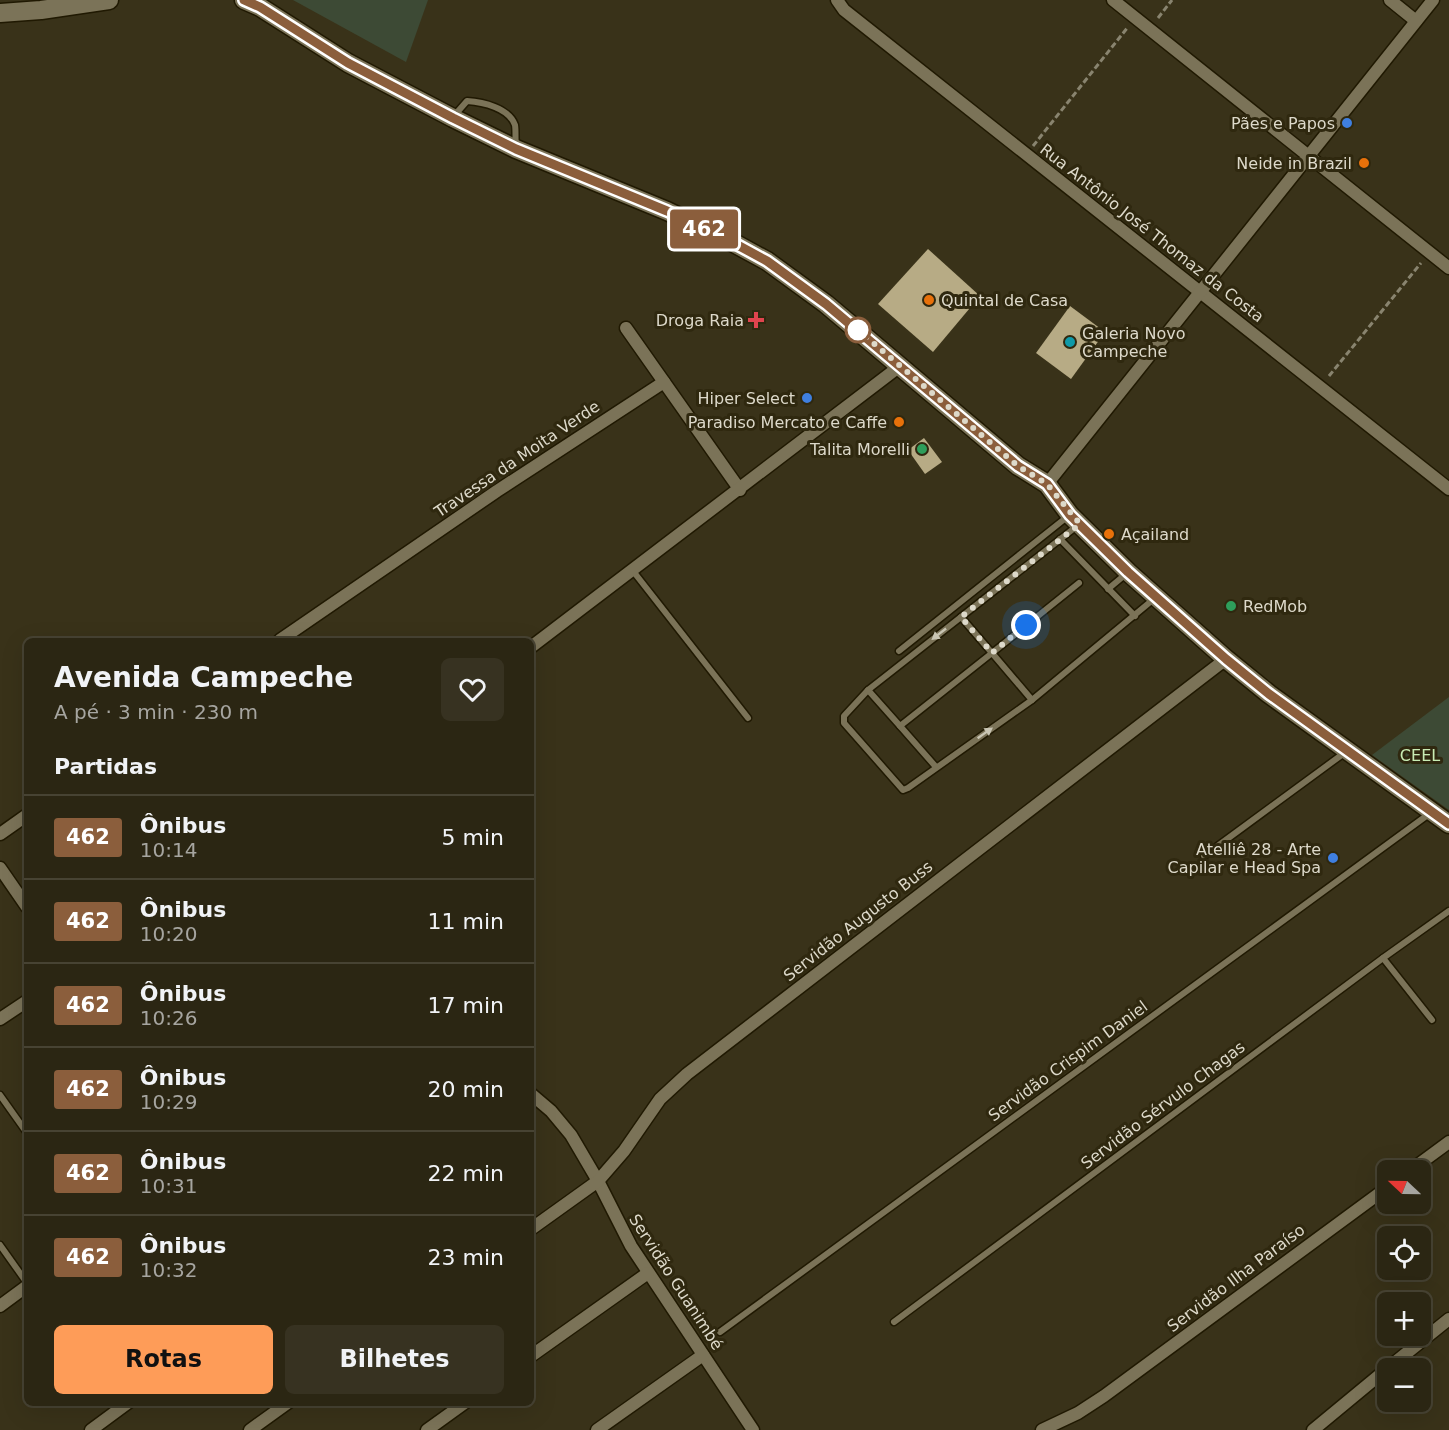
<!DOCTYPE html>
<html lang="pt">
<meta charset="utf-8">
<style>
body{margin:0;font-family:"DejaVu Sans",sans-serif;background:#373221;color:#f1f3f6;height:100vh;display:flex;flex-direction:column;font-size:22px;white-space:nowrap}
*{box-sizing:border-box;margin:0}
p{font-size:20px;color:#a6a5a0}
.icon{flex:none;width:33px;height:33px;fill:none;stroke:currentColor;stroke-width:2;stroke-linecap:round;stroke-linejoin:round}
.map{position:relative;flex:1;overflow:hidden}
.details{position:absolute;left:24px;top:638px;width:510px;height:768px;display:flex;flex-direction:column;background:#2b2613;border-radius:9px;box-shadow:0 6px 24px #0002,0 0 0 2px #474333}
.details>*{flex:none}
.badge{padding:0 12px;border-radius:4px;font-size:21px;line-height:39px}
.needle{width:39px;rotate:292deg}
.controls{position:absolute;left:1377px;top:1160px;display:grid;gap:12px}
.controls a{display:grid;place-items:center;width:54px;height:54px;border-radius:9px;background:#2b2613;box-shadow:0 6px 24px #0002,0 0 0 2px #474333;font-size:30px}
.you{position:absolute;width:30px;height:30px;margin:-15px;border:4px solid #fff;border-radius:50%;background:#1a73e8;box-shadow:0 0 0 9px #1a73e833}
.map>.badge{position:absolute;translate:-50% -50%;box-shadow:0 0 0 3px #fff}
h2{padding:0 30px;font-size:22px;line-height:54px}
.round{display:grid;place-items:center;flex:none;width:63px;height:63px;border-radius:9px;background:#373221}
.headline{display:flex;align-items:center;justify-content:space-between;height:102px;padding:0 30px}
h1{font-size:28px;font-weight:700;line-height:45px}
.primary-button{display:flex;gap:12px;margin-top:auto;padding:12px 30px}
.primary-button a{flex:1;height:69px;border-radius:9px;background:#fe9c58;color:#111;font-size:24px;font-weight:700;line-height:69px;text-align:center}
.primary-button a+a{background:#373221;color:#f1f3f6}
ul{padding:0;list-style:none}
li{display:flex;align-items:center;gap:18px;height:84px;padding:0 30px;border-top:2px solid #474333}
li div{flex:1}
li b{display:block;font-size:22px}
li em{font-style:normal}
li .badge{min-width:66px;font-weight:700;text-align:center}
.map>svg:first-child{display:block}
</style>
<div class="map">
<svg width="1449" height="1430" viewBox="0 0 1449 1430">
<rect width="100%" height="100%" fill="#393219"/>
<!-- green -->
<g fill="#3d4a35">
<path d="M 293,0 L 428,0 L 406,62 Z"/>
<path d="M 1449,697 L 1449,810 L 1372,755 Z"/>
</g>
<!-- building -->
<g fill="#b7ab85">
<path d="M 928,249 L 980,296 L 933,352 L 878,304 Z"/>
<path d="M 1070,306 L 1105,332 L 1071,379 L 1036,353 Z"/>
<path d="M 924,438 L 942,462 L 925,474 L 908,450 Z"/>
</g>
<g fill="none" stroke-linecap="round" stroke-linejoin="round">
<defs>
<g id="service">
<path d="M 453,117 L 467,101 C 483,102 509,108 515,125 C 516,131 515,139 516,145"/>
<path d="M 1060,539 L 1135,616"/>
<path d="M 633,571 L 748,718"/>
<path d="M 1108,589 L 1126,574"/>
<path d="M 961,617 L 992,653 L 900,726 L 868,690 L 844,716 L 844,723 L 903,790 L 908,788 L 1032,700 L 1155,598"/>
<path d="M 899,651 L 1067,517"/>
<path d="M 868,690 L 1077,526"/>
<path d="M 1032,700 L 992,653 L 1079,583"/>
<path d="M 900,726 L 936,767"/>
<path d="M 1204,856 L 1347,751"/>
<path d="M 1383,958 L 1432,1020"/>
<path d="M 0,1095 L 27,1133"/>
<path d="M 0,1245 L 27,1283"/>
<path d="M 894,1322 L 1383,958 L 1449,911"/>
<path d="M 720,1332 L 1429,814"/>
</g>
<g id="minor">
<path d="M 837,0 L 844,10 L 1449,489"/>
<path d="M 1113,0 L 1449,268"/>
<path d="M 1390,0 L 1416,21"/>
<path d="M 626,328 L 664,382"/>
<path d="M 1047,484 L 1433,0"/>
<path d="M 280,640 L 497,491 L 664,382 L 740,490"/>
<path d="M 531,647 L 900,366"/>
<path d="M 0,834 L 27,815"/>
<path d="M 0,868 L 27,907"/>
<path d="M 0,1019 L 27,1001"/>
<path d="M 531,1094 L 551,1111 L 571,1135 L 598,1181 L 631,1246 L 753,1430"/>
<path d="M 1411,1170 L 1449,1142"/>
<path d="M 531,1229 L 598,1181 L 624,1151 L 660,1099 L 687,1074 L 1226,659"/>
<path d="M 0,1306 L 27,1286"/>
<path d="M 531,1356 L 648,1273"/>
<path d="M 1388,1368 L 1449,1319"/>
<path d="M 91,1430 L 129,1402"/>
<path d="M 250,1430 L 289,1402"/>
<path d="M 427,1430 L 466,1402"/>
<path d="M 597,1430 L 703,1355"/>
<path d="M 1042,1430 L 1078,1413 L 1104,1396 L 1388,1187"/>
<path d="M 1313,1430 L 1388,1368"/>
</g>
<g id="secondary">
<path d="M 244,0 L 260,7 L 348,63 L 453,118 L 516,149 L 667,211 L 732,242 L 767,261 L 826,304 L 1018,466 L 1047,484 L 1070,515 L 1128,572 L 1226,659 L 1269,694 L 1449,824"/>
<path d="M 0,13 L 41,10 L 109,0"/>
</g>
</defs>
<!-- service casing -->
<use href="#service" stroke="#201902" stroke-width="9"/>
<!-- minor casing -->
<use href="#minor" stroke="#201902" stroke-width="15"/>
<!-- secondary casing -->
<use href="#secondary" stroke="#201902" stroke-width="21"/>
<!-- path -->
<g stroke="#89846f" stroke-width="3" stroke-dasharray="6 3" stroke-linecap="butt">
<path d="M 1158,18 L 1172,0"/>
<path d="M 1033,146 L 1128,27"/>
<path d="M 1329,376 L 1421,263"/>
</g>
<!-- service -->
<use href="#service" stroke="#7b7358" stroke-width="6"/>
<!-- minor -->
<use href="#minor" stroke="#7b7358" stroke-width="12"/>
<!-- secondary -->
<use href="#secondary" stroke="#7b7358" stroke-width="18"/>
</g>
<!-- one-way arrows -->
<defs><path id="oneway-solid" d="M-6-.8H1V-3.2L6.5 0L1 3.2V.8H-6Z" transform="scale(1.5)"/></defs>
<g fill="#c9c5b3">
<use href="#oneway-solid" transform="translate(939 634) rotate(142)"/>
<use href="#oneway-solid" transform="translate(985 733) rotate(-35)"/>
</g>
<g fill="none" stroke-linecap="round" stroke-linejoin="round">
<defs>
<path id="line" d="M 244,0 L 260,7 L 348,63 L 453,118 L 516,149 L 667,211 L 732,242 L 767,261 L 826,304 L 1018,466 L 1047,484 L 1070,515 L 1128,572 L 1226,659 L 1269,694 L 1449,824"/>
</defs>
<!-- line casing -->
<use href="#line" stroke="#fff" stroke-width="14"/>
<!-- line -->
<use href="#line" stroke="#8b5e3c" stroke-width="9"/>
<!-- walk -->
<path stroke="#ddd9ca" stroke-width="6" stroke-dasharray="0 10.8" d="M 858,330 L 1018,466 L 1047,484 L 1080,524 L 961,617 L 992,653 L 1026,625"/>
</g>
<!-- markers -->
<g fill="#3f7fe0" stroke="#2f280f" stroke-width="2">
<circle cx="1347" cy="123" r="6"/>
<circle cx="807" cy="398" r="6"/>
<circle cx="1333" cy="858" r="6"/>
</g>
<g fill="#e8710a" stroke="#2f280f" stroke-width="2">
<circle cx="1364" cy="163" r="6"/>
<circle cx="929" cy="300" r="6"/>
<circle cx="899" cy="422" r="6"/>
<circle cx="1109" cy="534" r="6"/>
</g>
<path fill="#e0444e" stroke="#2f280f" stroke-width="2" d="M753 311h6v6h6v6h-6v6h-6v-6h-6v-6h6z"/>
<circle fill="#fff" stroke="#8b5e3c" stroke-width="3" cx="858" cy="330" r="12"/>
<circle fill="#0f9aa8" stroke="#2f280f" stroke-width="2" cx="1070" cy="342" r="6"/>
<g fill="#2e9e5b" stroke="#2f280f" stroke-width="2">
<circle cx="922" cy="449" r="6"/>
<circle cx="1231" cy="606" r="6"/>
</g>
<g text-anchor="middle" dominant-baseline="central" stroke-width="6" stroke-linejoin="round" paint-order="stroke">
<!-- poi labels -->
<g font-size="16" fill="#ddd9ca" stroke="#2f280f" text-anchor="end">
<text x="1335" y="123">Pães e Papos</text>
<text x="1352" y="163">Neide in Brazil</text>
<text x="941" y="300" text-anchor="start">Quintal de Casa</text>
<text x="744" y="320">Droga Raia</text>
<text x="1082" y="333" text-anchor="start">Galeria Novo<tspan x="1082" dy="18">Campeche</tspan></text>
<text x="795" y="398">Hiper Select</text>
<text x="887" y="422">Paradiso Mercato e Caffe</text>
<text x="910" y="449">Talita Morelli</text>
<text x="1121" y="534" text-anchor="start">Açailand</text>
<text x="1243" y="606" text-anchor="start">RedMob</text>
<text x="1321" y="849">Atelliê 28 - Arte<tspan x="1321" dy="18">Capilar e Head Spa</tspan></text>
</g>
<!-- street labels -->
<g font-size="16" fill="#ddd9ca" stroke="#2f280f">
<text transform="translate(1152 233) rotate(38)">Rua Antônio José Thomaz da Costa</text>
<text transform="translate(517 459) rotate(-34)">Travessa da Moita Verde</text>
<text transform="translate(858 921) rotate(-38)">Servidão Augusto Buss</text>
<text transform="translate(1068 1061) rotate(-36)">Servidão Crispim Daniel</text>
<text transform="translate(1163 1105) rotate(-37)">Servidão Sérvulo Chagas</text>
<text transform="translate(1236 1278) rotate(-37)">Servidão Ilha Paraíso</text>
<text transform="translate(676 1282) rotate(57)">Servidão Guanimbé</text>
</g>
<!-- park labels -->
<g font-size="16" fill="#c8ecb4" stroke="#2f280f">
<text x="1420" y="755">CEEL</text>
</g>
</g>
</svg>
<div class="controls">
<a><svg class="needle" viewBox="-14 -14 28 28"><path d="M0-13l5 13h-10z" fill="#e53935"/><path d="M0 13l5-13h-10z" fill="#a6a5a0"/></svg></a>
<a><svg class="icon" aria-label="locate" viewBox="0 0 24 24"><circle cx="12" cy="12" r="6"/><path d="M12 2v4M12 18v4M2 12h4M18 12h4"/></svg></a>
<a>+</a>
<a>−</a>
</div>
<div class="you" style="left:1026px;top:625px"></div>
<b class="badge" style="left:704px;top:229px;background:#8b5e3c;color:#fff">462</b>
<section class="details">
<div class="headline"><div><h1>Avenida Campeche</h1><p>A pé · 3 min · 230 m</p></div><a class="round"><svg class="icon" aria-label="heart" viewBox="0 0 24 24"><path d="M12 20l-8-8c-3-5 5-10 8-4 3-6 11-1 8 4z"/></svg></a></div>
<h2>Partidas</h2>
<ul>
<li><span class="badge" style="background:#8b5e3c;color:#fff">462</span><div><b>Ônibus</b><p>10:14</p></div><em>5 min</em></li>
<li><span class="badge" style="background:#8b5e3c;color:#fff">462</span><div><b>Ônibus</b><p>10:20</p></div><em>11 min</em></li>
<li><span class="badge" style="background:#8b5e3c;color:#fff">462</span><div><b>Ônibus</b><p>10:26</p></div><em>17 min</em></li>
<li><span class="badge" style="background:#8b5e3c;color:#fff">462</span><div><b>Ônibus</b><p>10:29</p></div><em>20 min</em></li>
<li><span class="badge" style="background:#8b5e3c;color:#fff">462</span><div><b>Ônibus</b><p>10:31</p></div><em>22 min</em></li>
<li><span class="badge" style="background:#8b5e3c;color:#fff">462</span><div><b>Ônibus</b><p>10:32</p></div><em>23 min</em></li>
</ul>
<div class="primary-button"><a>Rotas</a><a>Bilhetes</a></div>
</section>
</div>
